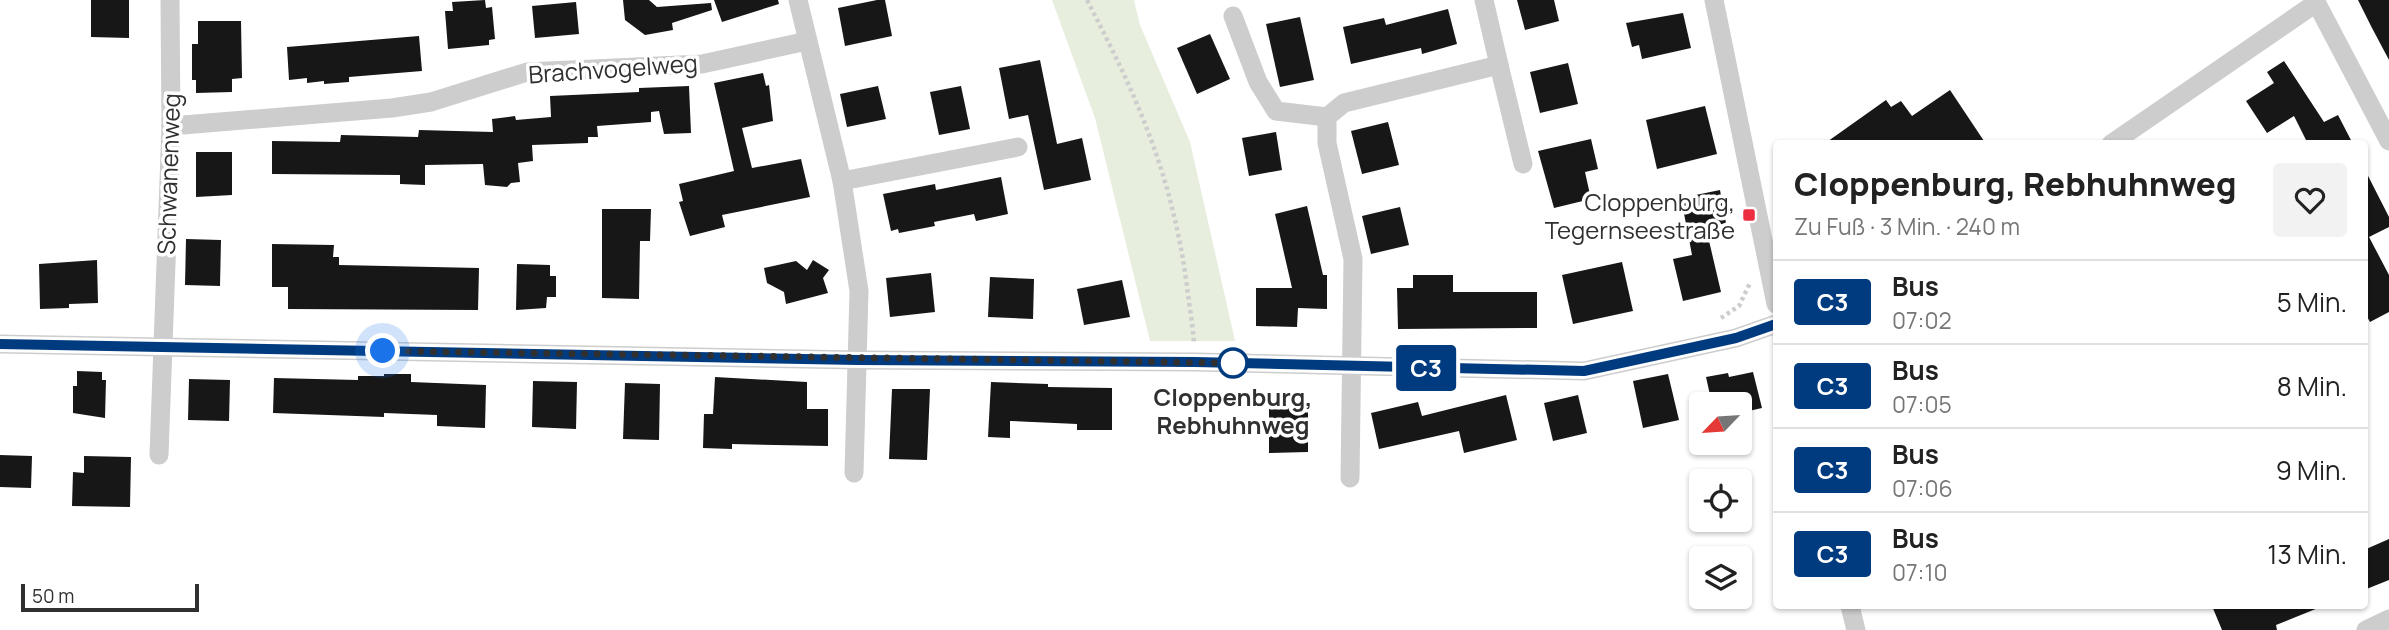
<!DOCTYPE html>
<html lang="de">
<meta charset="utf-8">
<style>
body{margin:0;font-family:Manrope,sans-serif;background:#f2f2f2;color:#222;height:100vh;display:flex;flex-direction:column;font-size:26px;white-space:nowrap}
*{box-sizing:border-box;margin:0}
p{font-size:23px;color:#767676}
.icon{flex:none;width:38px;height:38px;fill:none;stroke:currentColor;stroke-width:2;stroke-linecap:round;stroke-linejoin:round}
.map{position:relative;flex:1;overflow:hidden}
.details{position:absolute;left:1773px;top:140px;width:595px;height:469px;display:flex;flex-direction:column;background:#fff;border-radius:7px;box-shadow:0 2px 5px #0004}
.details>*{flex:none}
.badge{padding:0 14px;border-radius:5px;font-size:24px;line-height:46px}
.needle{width:46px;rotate:245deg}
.buttons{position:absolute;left:1689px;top:392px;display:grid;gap:14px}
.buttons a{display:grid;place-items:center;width:63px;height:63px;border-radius:7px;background:#fff;box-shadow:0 2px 5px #0004;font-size:35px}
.scale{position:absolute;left:21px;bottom:18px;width:178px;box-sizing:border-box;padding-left:7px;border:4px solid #303030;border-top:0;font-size:19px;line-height:24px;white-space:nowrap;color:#303030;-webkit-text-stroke:5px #fff;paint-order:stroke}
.you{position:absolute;width:35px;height:35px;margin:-18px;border:5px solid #fff;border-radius:50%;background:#1a73e8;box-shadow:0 0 0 10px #1a73e833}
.map>.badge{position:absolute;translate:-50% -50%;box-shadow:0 0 0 4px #fff}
.round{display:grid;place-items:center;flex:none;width:74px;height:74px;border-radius:7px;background:#f2f2f2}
.headline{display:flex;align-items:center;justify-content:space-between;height:119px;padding:0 21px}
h1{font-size:33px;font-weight:800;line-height:52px}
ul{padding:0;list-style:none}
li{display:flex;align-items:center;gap:21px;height:84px;padding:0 21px;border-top:2px solid #e0e0e0}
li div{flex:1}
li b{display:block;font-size:26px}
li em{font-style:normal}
li .badge{min-width:77px;font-weight:700;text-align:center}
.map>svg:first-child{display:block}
</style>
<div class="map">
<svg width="2389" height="630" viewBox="0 0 2389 630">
<rect width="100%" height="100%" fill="#fff"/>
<!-- green -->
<path fill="#e7eede" d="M 1052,0 L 1134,0 L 1140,25 L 1190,142 L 1235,341 L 1150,341 L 1095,118 Z"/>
<!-- building -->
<g fill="#171717">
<path d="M 91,0 L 129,0 L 129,38 L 91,37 Z"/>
<path d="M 485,0 L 486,8 L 492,7 L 495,39 L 489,40 L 489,45 L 448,49 L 445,11 L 453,11 L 452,2 Z"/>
<path d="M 623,0 L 649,0 L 657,7 L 711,3 L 712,10 L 672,23 L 673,30 L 645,35 L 625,20 Z"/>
<path d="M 714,0 L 778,0 L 779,4 L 722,22 Z"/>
<path d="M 877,0 L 885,0 L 892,36 L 845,46 L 838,8 Z"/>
<path d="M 1517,0 L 1554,0 L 1559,21 L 1525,30 Z"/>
<path d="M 2358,0 L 2389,0 L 2389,60 L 2372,28 Z"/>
<path d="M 576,2 L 579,34 L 535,38 L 532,6 Z"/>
<path d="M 1448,9 L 1457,44 L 1422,54 L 1421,48 L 1351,64 L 1343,27 L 1384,18 L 1386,25 Z"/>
<path d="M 1683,13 L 1691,48 L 1642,59 L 1639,45 L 1632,47 L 1626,23 Z"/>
<path d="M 1300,17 L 1314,80 L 1280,87 L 1266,24 Z"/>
<path d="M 198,21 L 241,21 L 242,78 L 232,79 L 232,92 L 196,93 L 196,80 L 192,80 L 192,44 L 198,44 Z"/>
<path d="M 1210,34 L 1230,79 L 1197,94 L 1177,48 Z"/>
<path d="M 419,36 L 422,71 L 349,77 L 349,82 L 324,84 L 324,81 L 307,83 L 307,78 L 289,80 L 287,47 Z"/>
<path d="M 1040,60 L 1057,144 L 1082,138 L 1091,180 L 1044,190 L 1028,115 L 1009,119 L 999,68 Z"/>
<path d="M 2284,61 L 2324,122 L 2338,115 L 2353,144 L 2308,144 L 2294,116 L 2267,133 L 2246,101 L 2274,83 L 2267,72 Z"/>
<path d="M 1568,63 L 1578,104 L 1540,113 L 1530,72 Z"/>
<path d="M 763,73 L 766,86 L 769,85 L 773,121 L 742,128 L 752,168 L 801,159 L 810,197 L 722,215 L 725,227 L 690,236 L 679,202 L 683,201 L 679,184 L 734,171 L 714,83 Z"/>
<path d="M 689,86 L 691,133 L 664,134 L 659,111 L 651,112 L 651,122 L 597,126 L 598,137 L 588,137 L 588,143 L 532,145 L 533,161 L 518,163 L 520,182 L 511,183 L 507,187 L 485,185 L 483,164 L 425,165 L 425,185 L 400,184 L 400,175 L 272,174 L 272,141 L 340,142 L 341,135 L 418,137 L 419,130 L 493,132 L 492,119 L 515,116 L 516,120 L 551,117 L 550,96 L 639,92 L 639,88 Z"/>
<path d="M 878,86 L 886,119 L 847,127 L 840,94 Z"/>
<path d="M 961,86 L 970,129 L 939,135 L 930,92 Z"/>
<path d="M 1950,90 L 1986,144 L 1824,144 L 1886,100 L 1891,107 L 1901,101 L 1912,116 Z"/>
<path d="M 1705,106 L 1717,154 L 1657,169 L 1646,120 Z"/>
<path d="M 1388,122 L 1399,165 L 1362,174 L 1351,131 Z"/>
<path d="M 1276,132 L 1282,170 L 1249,176 L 1242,138 Z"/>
<path d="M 1591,139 L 1598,169 L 1585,172 L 1591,199 L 1554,208 L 1538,151 Z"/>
<path d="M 196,152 L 232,152 L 232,195 L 196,197 Z"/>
<path d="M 2364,168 L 2389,217 L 2389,227 L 2369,237 L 2389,275 L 2389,312 L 2370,322 L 2364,311 Z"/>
<path d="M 1001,177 L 1008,214 L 976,221 L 974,214 L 934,222 L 935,226 L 899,233 L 898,229 L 891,231 L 883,194 L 935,184 L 936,190 Z"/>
<path d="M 1720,190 L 1726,223 L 1706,228 L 1721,292 L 1683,301 L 1673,259 L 1692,255 L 1681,198 Z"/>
<path d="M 1307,206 L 1323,275 L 1327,275 L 1327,309 L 1298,308 L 1297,327 L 1256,326 L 1256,288 L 1292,288 L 1275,214 Z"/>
<path d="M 1400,207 L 1409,245 L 1371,254 L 1362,216 Z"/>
<path d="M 602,209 L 651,209 L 650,241 L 640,241 L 639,299 L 602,298 Z"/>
<path d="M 186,239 L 221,240 L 220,286 L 185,285 Z"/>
<path d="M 272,244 L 334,245 L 333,257 L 339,257 L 339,265 L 479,268 L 478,310 L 288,309 L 288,287 L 272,287 Z"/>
<path d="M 97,260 L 98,303 L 69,304 L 69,308 L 40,309 L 39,264 Z"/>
<path d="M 813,260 L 829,270 L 823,278 L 828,293 L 786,304 L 784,292 L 767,283 L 764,268 L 796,261 L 807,270 Z"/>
<path d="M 1622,262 L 1633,311 L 1573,324 L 1562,275 Z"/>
<path d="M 517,264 L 550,265 L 550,276 L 556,276 L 556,297 L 547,297 L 546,308 L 516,310 Z"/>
<path d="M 931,273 L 935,312 L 890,317 L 886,278 Z"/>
<path d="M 1413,275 L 1453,275 L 1453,292 L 1537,292 L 1537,328 L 1398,329 L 1397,288 L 1413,288 Z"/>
<path d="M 990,277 L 1034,279 L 1033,319 L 988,317 Z"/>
<path d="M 1122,280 L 1130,317 L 1084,325 L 1077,289 Z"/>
<path d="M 77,371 L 102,372 L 102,380 L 106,380 L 105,418 L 73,413 L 73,386 L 77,386 Z"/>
<path d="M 1753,372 L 1762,408 L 1740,413 L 1740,404 L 1712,404 L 1706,377 L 1728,373 L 1729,377 Z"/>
<path d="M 384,374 L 411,374 L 411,382 L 486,385 L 485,428 L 437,426 L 437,415 L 384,413 L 384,417 L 273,413 L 274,378 L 358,380 L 358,376 L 384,376 Z"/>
<path d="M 1668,374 L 1679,420 L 1643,428 L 1633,381 Z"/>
<path d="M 715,377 L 807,382 L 807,409 L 828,409 L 828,446 L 732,444 L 732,449 L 703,448 L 704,414 L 713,414 Z"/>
<path d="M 189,379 L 230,380 L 229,421 L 188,420 Z"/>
<path d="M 533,381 L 577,382 L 576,429 L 532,427 Z"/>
<path d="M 991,382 L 1048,384 L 1048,387 L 1112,388 L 1112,430 L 1077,430 L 1077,424 L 1010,421 L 1010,438 L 988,437 Z"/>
<path d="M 625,383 L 660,384 L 659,440 L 623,439 Z"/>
<path d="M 892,389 L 930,389 L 927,460 L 889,459 Z"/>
<path d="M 1506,395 L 1517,440 L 1464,453 L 1459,431 L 1379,449 L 1371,413 L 1418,402 L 1422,416 Z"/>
<path d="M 1578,395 L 1587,433 L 1553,441 L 1544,403 Z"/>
<path d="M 1269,408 L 1308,408 L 1308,452 L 1269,453 Z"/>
<path d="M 0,455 L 32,456 L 31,488 L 0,487 Z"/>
<path d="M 84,456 L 131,457 L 130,507 L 72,506 L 73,472 L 84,473 Z"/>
<path d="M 2389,539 L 2389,580 L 2364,590 L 2364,550 Z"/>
<path d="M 2212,606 L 2323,606 L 2276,625 L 2277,630 L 2222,630 Z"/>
</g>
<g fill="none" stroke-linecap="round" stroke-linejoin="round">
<!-- path -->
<g stroke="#cdcdcd" stroke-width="4.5" stroke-dasharray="3.5 3.5" stroke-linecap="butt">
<path d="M 1087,0 C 1138,98 1172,175 1187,286 C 1189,305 1193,325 1194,344"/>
<path d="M 1721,318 L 1739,306 L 1750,283"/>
</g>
<!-- minor -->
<g stroke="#cdcdcd" stroke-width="19">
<path d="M 798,0 L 842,181 L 859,291 L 854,473"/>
<path d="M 1714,0 L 1776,304"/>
<path d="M 2315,0 L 2389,141"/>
<path d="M 1233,16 L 1258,82 L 1276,111 L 1327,117"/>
<path d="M 1499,65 L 1523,164"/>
<path d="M 171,126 L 392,108 L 431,102 L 527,72 L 702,64 L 807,41"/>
<path d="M 2111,144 L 2316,3"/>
<path d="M 842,181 L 1018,147"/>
<path d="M 0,344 L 858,360 L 1195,362 L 1584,371 L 1736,338 L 1776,324"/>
<path d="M 159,455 L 171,126 L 170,0"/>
<path d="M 1350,478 L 1353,259 L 1327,143 L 1327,117 L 1344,103 L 1499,65 L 1484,0"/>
<path d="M 1850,606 L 1856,630"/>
<path d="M 2366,630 L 2389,619"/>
</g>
</g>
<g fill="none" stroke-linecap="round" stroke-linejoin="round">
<defs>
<path id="line" d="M 0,344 L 858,360 L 1195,362 L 1584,371 L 1736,338 L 1776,324"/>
</defs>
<!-- line casing -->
<use href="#line" stroke="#fff" stroke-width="16"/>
<!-- line -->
<use href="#line" stroke="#003b80" stroke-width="10"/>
<!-- walk -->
<path stroke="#303030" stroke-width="7" stroke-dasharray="0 12.6" d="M 383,351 L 1233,363"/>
</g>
<!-- markers -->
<rect fill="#ed2d40" stroke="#fff" stroke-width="2.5" x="1742" y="208" width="14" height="14" rx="3.5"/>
<circle fill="#fff" stroke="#003b80" stroke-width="3.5" cx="1233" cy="363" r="14"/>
<g text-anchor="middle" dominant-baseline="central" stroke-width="7" stroke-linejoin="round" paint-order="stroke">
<!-- street labels -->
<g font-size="24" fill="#303030" stroke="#fff">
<text transform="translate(613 68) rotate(-4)">Brachvogelweg</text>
<text transform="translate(168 174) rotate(-88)">Schwanenweg</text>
</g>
<!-- poi labels -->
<g font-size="24" fill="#303030" stroke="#fff" text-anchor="end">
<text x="1735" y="201">Cloppenburg,<tspan x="1735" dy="28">Tegernseestraße</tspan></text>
</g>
<!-- stop labels -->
<g font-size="24" font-weight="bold" fill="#303030" stroke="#fff">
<text x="1233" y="396">Cloppenburg,<tspan x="1233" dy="28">Rebhuhnweg</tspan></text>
</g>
</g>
</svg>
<div class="buttons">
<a><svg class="needle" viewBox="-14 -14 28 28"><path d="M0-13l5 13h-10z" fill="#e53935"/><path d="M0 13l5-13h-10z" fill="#767676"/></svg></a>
<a><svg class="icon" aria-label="locate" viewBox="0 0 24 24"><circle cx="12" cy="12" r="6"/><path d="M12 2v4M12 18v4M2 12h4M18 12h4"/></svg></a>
<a><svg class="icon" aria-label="layers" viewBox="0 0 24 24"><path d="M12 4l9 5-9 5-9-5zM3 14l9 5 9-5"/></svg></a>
</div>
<div class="scale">50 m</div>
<div class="you" style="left:383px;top:351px"></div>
<b class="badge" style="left:1426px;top:368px;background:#003b80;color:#fff">C3</b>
<section class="details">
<div class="headline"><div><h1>Cloppenburg, Rebhuhnweg</h1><p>Zu Fuß · 3 Min. · 240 m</p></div><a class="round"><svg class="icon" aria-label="heart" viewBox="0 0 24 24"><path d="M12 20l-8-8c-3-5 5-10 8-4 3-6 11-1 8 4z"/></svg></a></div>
<ul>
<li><span class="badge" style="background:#003b80;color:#fff">C3</span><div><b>Bus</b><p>07:02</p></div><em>5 Min.</em></li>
<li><span class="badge" style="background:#003b80;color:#fff">C3</span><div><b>Bus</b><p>07:05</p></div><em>8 Min.</em></li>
<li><span class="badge" style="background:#003b80;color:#fff">C3</span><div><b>Bus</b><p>07:06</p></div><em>9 Min.</em></li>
<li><span class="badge" style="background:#003b80;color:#fff">C3</span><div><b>Bus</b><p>07:10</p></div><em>13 Min.</em></li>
</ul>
</section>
</div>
